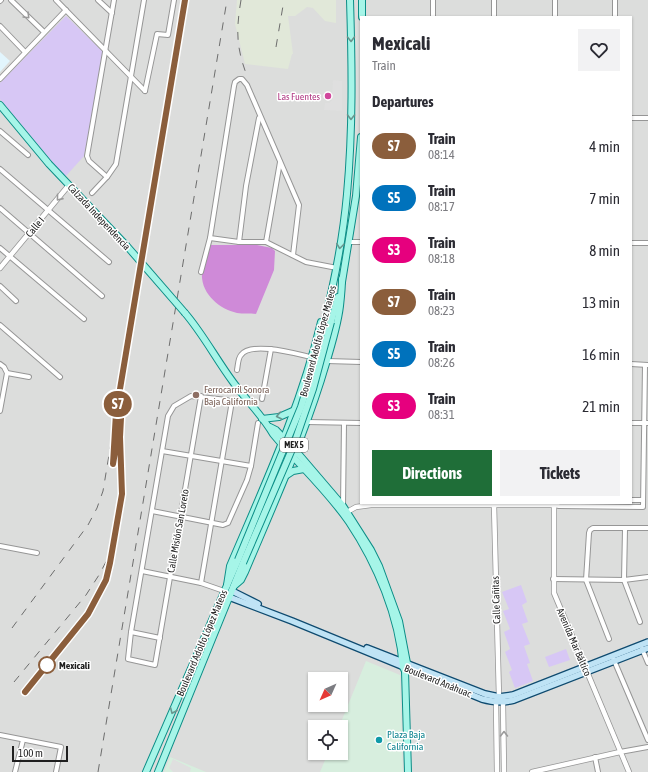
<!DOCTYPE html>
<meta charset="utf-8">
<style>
body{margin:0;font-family:"Asap Condensed",sans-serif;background:#f2f2f3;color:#2b2b33;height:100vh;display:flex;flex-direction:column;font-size:15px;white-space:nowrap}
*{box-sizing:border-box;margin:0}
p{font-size:13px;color:#7c7c81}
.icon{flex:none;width:22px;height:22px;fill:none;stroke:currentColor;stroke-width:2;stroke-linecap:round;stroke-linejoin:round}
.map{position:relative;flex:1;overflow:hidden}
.details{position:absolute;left:360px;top:16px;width:272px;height:488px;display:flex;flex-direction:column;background:#fff;border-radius:0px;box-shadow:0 1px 3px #0004}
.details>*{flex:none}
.badge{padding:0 8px;border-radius:13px;font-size:14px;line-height:26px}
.needle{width:26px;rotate:225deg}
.controls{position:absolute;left:308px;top:672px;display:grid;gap:8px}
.controls a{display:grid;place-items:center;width:40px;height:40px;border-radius:0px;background:#fff;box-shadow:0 1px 3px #0004;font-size:20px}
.scale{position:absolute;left:12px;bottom:10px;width:56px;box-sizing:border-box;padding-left:4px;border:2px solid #1f1f1f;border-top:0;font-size:11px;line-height:14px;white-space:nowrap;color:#1f1f1f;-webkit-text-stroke:3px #fff;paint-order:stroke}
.map>.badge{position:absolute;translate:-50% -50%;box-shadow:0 0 0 2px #fff}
h2{padding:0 12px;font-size:15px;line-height:36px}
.round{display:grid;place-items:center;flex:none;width:42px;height:42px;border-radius:0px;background:#f2f2f3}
.head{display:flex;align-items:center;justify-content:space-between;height:68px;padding:0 12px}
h1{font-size:19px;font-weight:700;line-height:30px}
.cta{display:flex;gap:8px;margin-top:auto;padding:8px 12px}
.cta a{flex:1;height:46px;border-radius:0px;background:#1f6e38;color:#fff;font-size:16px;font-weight:700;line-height:46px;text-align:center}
.cta a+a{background:#f2f2f3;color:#2b2b33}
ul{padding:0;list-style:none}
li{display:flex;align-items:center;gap:12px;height:52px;padding:0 12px}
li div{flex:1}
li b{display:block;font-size:15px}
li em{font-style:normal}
li .badge{min-width:44px;font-weight:700;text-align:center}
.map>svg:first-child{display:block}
</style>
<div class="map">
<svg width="648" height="772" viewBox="0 0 648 772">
<rect width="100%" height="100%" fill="#e6efee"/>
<!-- residential -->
<path fill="#dcdddc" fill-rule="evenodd" d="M 0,0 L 648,0 L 648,772 L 0,772 ZM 361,17 L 631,17 L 631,503 L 361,503 ZM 315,679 L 341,679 L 341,705 L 315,705 ZM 315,727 L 341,727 L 341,753 L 315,753 Z"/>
<!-- commercial -->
<g fill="#d7eede">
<path d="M 366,661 L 400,675 L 403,772 L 320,772 L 328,753 L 341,753 L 341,727 L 339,727 Z"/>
<path d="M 170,757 L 206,772 L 164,772 Z"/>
</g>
<!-- industrial -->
<path fill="#e1e8d9" d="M 237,0 L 336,0 L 336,23 L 325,21 L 313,8 L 307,7 L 295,16 L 288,16 L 293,54 L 292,54 L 288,69 L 245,64 L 235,24 Z"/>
<!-- education -->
<path fill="#e2f5fd" d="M 0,52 L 10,61 L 0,72 Z"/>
<!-- park -->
<g fill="#d7c7f5">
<path d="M 66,16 L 104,53 L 84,156 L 65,177 L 0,99 L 0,83 Z"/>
<path d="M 521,585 L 527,602 L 522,605 L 528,622 L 522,624 L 530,644 L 524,646 L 530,663 L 527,664 L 533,681 L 515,688 L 509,672 L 512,670 L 505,652 L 510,649 L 504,632 L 510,629 L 503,611 L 509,609 L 502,592 Z"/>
<path d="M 566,649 L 570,660 L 549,667 L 545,657 Z"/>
</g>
<!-- pitch -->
<path fill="#cf8ad8" d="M 209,245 L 257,245 L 272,248 L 275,251 L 274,270 L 256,314 C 250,313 243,314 237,313 C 219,309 200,293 202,272 C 203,263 207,254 209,245 Z"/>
<!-- parking -->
<g fill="#dfdfdf">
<path d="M 333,80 L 342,81 L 342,111 L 324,110 L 325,103 L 330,103 L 331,101 L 332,101 Z"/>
<path d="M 173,759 L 191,768 L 190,772 L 173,772 L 169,768 Z"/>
</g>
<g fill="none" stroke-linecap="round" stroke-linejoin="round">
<defs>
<g id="minor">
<path d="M 11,0 L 44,32"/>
<path d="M 56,0 L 145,91"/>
<path d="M 98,0 L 112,13"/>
<path d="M 494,0 L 494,17"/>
<path d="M 555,0 L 555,17"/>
<path d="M 615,0 L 615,17"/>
<path d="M 0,1 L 1,0"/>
<path d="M 433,17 L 433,0"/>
<path d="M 0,26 L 25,52"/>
<path d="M 0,79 L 66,10"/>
<path d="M 145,91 L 157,34 L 168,35 L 174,0"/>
<path d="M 631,118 L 648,118"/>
<path d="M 0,131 L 28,155"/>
<path d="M 0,169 L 109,262"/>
<path d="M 107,177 L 89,161 L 87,156 L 114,0"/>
<path d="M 92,193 L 107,177 L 116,164 L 144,0"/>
<path d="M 0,208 L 102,296"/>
<path d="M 210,238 L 239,242 L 266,242 L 280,162"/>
<path d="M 239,242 L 246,186 L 259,118"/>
<path d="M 266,242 L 306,262 L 337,268"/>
<path d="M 349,242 L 361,242"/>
<path d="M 631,243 L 648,243"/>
<path d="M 0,248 L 84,319"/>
<path d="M 201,272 L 210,238 L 234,86 L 235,82 L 239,79 L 242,79 L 247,85 L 299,205 L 293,255"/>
<path d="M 0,286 L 16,301"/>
<path d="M 0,325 L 60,377"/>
<path d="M 327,361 L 361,362"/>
<path d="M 0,364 L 4,367 L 7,373 L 0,411"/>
<path d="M 631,364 L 648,365"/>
<path d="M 237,370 C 238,365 238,358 241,355 C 251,341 297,354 311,357"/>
<path d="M 7,373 L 29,377"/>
<path d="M 201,396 L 155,665 L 128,659 L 131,632 L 168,416 L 174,406 L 191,396 L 227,400 L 230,402 L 231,407 L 201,583"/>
<path d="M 262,399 L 271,349"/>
<path d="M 307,422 L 361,423"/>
<path d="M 631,423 L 648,423"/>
<path d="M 162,451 L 251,466"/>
<path d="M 631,500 L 643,500"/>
<path d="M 554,505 L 559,506 L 643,507 L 645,365"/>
<path d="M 343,506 L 344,423"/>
<path d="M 152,511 L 223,525 L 228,523 L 247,480 L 251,466 L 258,423"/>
<path d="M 625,529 L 624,580 L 640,622"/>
<path d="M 0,546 L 37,553"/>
<path d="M 142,571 L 201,583 L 224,591"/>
<path d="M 553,579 L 624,580 L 648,577"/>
<path d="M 131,632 L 160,638"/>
<path d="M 609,639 L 586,580 L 589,533 L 590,530 L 593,528 L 648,528"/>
<path d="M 642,649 L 648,663"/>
<path d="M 613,658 L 648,740"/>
<path d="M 0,735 L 61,747 L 56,772"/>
<path d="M 620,752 L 648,747"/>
<path d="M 595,757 L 598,772"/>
<path d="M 15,772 L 23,740"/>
</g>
<g id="tertiary">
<path d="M 0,268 L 69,185"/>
<path d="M 494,505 L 499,697"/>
<path d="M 347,512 L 356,507 L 371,505 L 554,505 L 554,593 L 629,772"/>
<path d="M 501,700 L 503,703 L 504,772"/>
<path d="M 497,772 L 496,703 L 498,700"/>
<path d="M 532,772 L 620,752"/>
</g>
<g id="secondary">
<path d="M 232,591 L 258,604"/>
<path d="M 229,597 L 292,621 L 482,699 C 494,702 502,703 514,700 L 648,648"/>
<path d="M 367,648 L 485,694 L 499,697 L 513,695 L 648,642"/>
</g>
<g id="primary">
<path d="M 362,0 L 362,17"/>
<path d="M 0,105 L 49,164 L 126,245"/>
<path d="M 342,282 L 356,196 L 361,137"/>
<path d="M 185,313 C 203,334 216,359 233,382 C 246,400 262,415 273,434 C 297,463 327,490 349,522 C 377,564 399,616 403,667 L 405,671 L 408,772"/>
<path d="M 331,322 L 338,297"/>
<path d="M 323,328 C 334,284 343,239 347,194 C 353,129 352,65 350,0"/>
<path d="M 262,419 L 279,417 L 295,410"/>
<path d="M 270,427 L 276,430 L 296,451 L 343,506 L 371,550 L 379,566 L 399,621 L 407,663 L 407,669 L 405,671"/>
<path d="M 287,475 L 293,471 L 304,469"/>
<path d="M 227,585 L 230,566 C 264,486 301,407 321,322"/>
<path d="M 234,586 L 241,580 L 245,572 C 272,508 300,446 321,380 C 328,356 337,331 340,306 C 341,297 342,288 342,279"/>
<path d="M 146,772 L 238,560"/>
<path d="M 158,772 L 243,563"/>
</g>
</defs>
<!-- minor casing -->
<use href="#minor" stroke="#969696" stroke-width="6"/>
<!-- tertiary casing -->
<use href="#tertiary" stroke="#969696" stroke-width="6"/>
<!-- secondary casing -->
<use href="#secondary" stroke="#0e4a6f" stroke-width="8"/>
<!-- primary casing -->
<use href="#primary" stroke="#0c8e87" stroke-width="8"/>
<!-- minor -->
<use href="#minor" stroke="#fff" stroke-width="4"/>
<!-- tertiary -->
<use href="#tertiary" stroke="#fff" stroke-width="4.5"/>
<!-- secondary -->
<use href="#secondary" stroke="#bfe3f5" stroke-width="5.5"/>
<!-- primary -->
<use href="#primary" stroke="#a6f5e8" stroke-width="6"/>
<!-- rail -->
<g stroke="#6d6d6d" stroke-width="1" stroke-dasharray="8 8" stroke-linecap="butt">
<path d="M 241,0 C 236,30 236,47 247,76"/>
<path d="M 276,47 L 284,0"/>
<path d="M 12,628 L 88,525 L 97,508 L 103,491 L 185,0"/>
<path d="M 14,682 L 86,595 L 99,575 L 108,558"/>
<path d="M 25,691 L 88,613 L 106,581 L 110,563 L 122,494 L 120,437 L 121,420"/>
<path d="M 98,772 L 227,0"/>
</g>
<defs>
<g id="primary-bridge">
<path d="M 126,245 L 185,313"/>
<path d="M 238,560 L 301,407 L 314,365 L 323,328"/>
<path d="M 243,563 L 293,447 L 313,389 L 331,322"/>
</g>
</defs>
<!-- primary-bridge casing -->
<use href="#primary-bridge" stroke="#0c8e87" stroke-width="8" stroke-linecap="butt"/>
<!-- primary-bridge -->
<use href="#primary-bridge" stroke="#a6f5e8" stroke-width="6"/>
</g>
<!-- one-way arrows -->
<defs><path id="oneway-chevron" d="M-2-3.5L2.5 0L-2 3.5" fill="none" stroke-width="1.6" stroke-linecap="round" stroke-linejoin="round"/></defs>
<g stroke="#9a9a9a">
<use href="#oneway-chevron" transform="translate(27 16) rotate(45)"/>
<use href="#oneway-chevron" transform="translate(59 198) rotate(129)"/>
<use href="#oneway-chevron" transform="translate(504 734) rotate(-90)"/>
</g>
<g stroke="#69958e">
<use href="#oneway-chevron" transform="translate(351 39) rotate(89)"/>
<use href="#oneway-chevron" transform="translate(351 117) rotate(91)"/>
<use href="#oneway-chevron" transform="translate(340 246) rotate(97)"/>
<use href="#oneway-chevron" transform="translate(279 416) rotate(168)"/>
<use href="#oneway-chevron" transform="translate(173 711) rotate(113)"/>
</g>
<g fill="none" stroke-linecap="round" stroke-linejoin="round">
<defs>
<path id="line" d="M 25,692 L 88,614 L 106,580 L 110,563 L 122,494 L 120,437 L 121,418 L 113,464 L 116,413 L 185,0"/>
</defs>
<!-- line casing -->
<use href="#line" stroke="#fff" stroke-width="9"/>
<!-- line -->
<use href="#line" stroke="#8b5e3c" stroke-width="6"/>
</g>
<!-- markers -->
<circle fill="#d1479c" stroke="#fff" stroke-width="1.5" cx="328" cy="96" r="4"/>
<circle fill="#8d6e63" stroke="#fff" stroke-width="1.5" cx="196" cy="395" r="4"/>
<circle fill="#fff" stroke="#8b5e3c" stroke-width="2" cx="47" cy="665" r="8"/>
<circle fill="#0f9aa8" stroke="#fff" stroke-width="1.5" cx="379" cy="740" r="4"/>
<g text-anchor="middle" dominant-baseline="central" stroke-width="3" stroke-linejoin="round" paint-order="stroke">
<!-- shield labels -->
<rect fill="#fff" stroke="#626262" stroke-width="1" x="280" y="438" width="28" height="14" rx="3"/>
<g font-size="9" font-weight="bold" fill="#1f1f1f">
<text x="294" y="445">MEX 5</text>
</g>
<!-- hotel labels -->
<g font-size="10" fill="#b23c85" stroke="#fff" text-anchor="end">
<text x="320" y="96">Las Fuentes</text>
</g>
<!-- street labels -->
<g font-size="10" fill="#1f1f1f" stroke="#fff">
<text transform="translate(99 217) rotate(47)">Calzada Independencia</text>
<text transform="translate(35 227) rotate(-50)">Calle I</text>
<text transform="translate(318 341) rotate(-75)">Boulevard Adolfo López Mateos</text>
<text transform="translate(178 531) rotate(-80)">Calle Misión San Loreto</text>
<text transform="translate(496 600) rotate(-92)">Calle Cañitas</text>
<text transform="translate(574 642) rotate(67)">Avenida Mar Báltico</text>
<text transform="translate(202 643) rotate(-67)">Boulevard Adolfo López Mateos</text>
<text transform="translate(438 681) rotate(22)">Boulevard Anáhuac</text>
</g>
<!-- education labels -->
<g font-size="10" fill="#785e54" stroke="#fff" text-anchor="start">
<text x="204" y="389">Ferrocarril Sonora<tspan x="204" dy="12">Baja California</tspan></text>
</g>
<!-- stop labels -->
<g font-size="10" font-weight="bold" fill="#1f1f1f" stroke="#fff" text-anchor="start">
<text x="59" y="665">Mexicali</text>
</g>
<!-- culture labels -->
<g font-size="10" fill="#0d838f" stroke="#fff" text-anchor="start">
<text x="387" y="734">Plaza Baja<tspan x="387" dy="12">California</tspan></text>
</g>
</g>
</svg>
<div class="controls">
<a><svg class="needle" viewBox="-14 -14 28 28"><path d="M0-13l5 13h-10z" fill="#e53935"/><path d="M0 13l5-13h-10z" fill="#7c7c81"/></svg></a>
<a><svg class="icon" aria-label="locate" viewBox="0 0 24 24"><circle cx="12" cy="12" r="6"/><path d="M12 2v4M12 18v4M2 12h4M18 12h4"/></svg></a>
</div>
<div class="scale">100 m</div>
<b class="badge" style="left:118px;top:404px;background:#8b5e3c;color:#fff">S7</b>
<section class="details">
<div class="head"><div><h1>Mexicali</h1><p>Train</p></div><a class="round"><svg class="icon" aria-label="heart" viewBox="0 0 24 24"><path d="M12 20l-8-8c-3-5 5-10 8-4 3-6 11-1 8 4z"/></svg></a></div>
<h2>Departures</h2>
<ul>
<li><span class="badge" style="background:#8b5e3c;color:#fff">S7</span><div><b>Train</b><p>08:14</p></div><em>4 min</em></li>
<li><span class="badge" style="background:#0072bc;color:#fff">S5</span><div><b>Train</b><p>08:17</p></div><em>7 min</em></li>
<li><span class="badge" style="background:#e6007e;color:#fff">S3</span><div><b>Train</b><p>08:18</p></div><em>8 min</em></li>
<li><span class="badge" style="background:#8b5e3c;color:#fff">S7</span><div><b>Train</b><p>08:23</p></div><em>13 min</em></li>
<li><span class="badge" style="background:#0072bc;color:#fff">S5</span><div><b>Train</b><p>08:26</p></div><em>16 min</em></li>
<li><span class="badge" style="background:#e6007e;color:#fff">S3</span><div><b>Train</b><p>08:31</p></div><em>21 min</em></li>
</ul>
<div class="cta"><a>Directions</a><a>Tickets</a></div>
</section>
</div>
